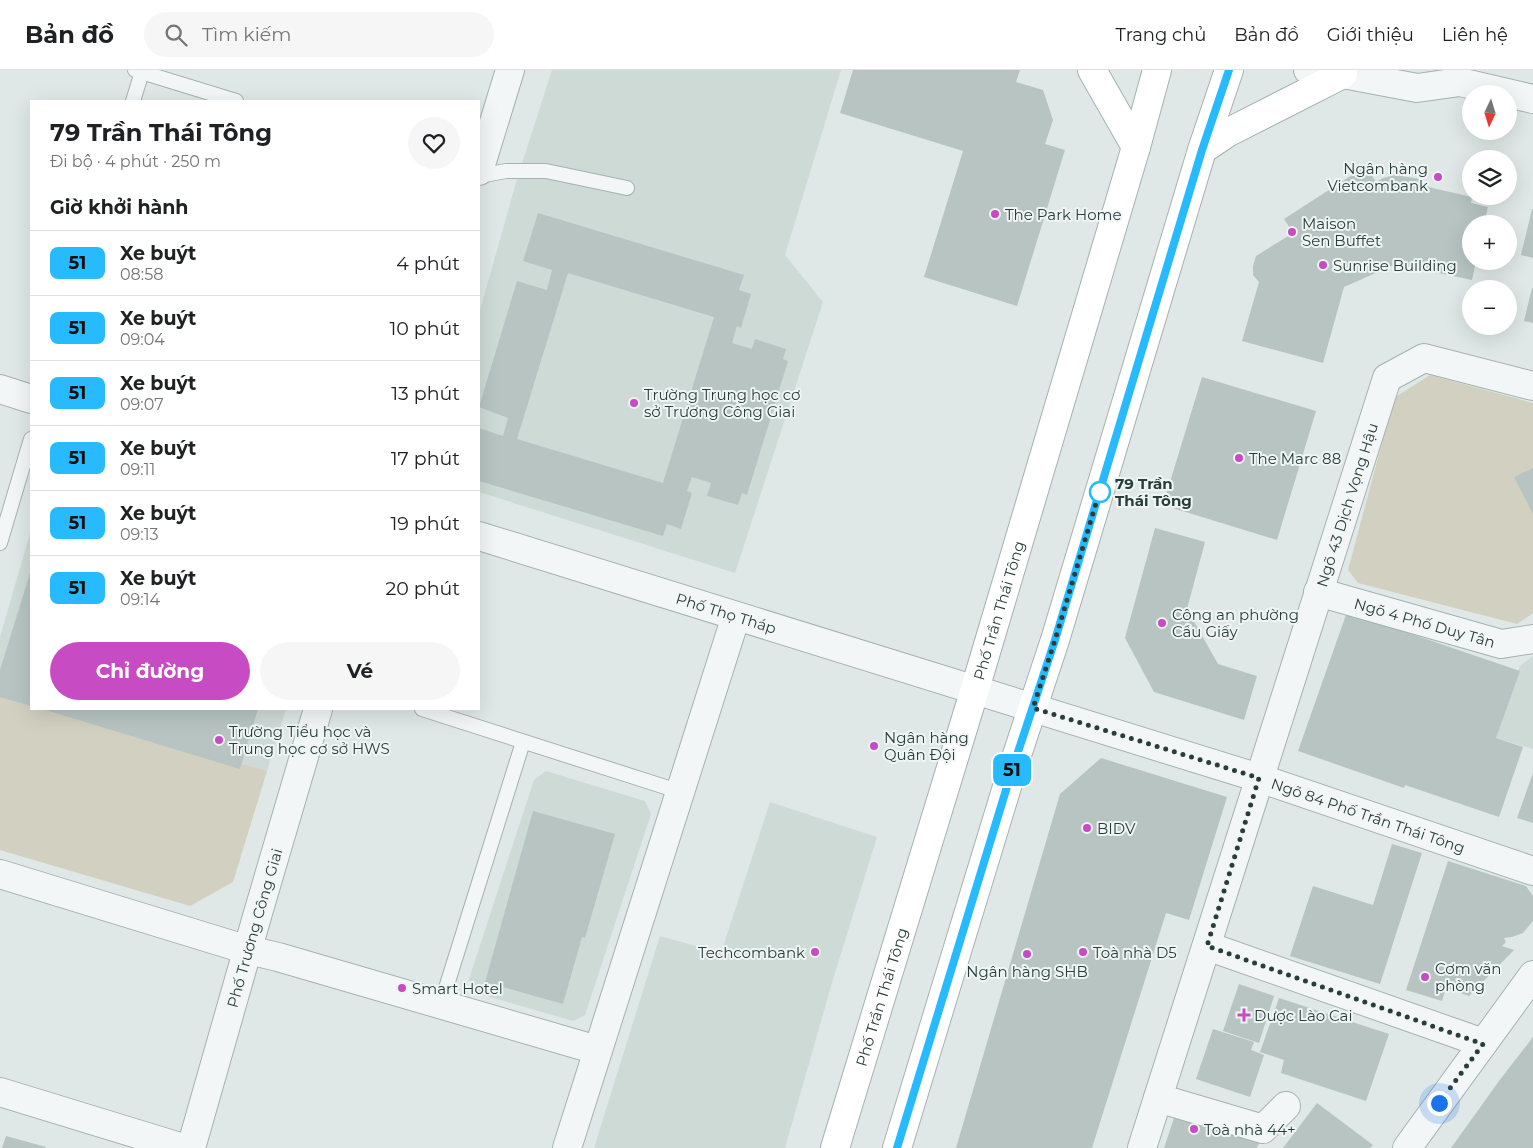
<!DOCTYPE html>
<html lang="vi">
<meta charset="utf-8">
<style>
body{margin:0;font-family:Montserrat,sans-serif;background:#f6f6f6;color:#202124;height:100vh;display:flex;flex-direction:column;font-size:19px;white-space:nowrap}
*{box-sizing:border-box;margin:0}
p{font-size:16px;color:#757577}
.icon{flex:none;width:28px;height:28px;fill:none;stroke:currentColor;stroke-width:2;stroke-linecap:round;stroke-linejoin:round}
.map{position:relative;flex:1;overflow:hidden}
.side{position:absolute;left:30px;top:30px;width:450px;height:610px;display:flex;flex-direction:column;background:#fff;border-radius:0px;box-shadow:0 5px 20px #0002}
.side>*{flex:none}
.badge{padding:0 10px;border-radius:8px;font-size:18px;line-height:32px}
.needle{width:32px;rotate:184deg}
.fabs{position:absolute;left:1462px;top:15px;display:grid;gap:10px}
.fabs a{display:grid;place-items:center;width:55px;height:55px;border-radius:50%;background:#fff;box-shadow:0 5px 20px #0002;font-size:25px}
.you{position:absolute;width:25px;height:25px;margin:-12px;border:4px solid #fff;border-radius:50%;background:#1a73e8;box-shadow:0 0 0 8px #1a73e833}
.map>.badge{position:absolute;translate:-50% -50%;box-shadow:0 0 0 2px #fff}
h2{padding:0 20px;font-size:19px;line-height:45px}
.round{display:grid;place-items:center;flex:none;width:52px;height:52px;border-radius:26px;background:#f6f6f6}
.overview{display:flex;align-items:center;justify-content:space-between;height:85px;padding:0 20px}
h1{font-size:24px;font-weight:700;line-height:38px}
.button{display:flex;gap:10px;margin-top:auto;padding:10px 20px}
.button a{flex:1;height:58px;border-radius:30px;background:#c74bc2;color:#fff;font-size:20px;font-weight:700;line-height:58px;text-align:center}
.button a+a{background:#f6f6f6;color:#202124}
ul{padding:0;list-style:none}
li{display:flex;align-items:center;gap:15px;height:65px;padding:0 20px;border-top:1px solid #e0e0e0}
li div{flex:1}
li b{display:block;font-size:19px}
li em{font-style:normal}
li .badge{min-width:55px;font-weight:700;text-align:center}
header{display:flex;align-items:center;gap:30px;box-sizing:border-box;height:70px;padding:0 25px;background:#fff;border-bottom:1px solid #e0e0e0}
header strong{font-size:24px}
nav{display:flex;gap:28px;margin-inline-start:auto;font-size:18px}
.search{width:350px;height:45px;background:#f6f6f6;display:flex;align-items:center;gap:12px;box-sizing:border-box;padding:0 18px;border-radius:28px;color:#757577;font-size:19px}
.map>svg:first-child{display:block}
</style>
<header>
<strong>Bản đồ</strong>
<div class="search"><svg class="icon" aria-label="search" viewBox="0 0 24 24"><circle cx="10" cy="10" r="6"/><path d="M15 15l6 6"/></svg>Tìm kiếm</div>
<nav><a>Trang chủ</a><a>Bản đồ</a><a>Giới thiệu</a><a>Liên hệ</a></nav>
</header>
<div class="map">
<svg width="1533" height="1078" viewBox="0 0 1533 1078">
<rect width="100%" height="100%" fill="#dfe8e6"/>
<!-- built -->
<g fill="#cedad6">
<path d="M 552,0 L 841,0 L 785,185 L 823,232 L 735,503 L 479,422 L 479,244 L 517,109 Z"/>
<path d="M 31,460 L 31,631 L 0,621 L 0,567 Z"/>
<path d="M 1533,586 L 1533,679 L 1496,668 L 1520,596 Z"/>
<path d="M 58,639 L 286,639 L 267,701 Z"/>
<path d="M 546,701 L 645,731 L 651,744 L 585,945 L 573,951 L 473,922 L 469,909 L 534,710 Z"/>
<path d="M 770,732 L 877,767 L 831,916 L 785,1078 L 594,1078 L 660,866 L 721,883 Z"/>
</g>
<!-- green -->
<g fill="#d1d0c1">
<path d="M 1430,305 L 1533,333 L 1533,543 L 1517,554 L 1358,513 L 1348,500 L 1394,328 Z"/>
<path d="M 0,621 L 31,631 L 31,639 L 58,639 L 267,701 L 233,812 L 190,836 L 0,780 Z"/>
</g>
<!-- building -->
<g fill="#b7c4c2" fill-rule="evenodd">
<path d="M 853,0 L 1020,0 L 1016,12 L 1043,20 L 1053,50 L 1045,74 L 1065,80 L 1017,236 L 924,207 L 963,81 L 840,43 Z"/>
<path d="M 1366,96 L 1376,112 L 1383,108 L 1395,105 L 1420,109 L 1428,117 L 1472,127 L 1471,133 L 1488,137 L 1484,154 L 1471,154 L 1471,191 L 1476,191 L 1472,210 L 1396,194 L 1344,217 L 1323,293 L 1242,271 L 1259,212 L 1253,205 L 1253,196 L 1256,186 L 1293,163 L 1284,149 Z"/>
<path d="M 1532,139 L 1533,139 L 1533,188 L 1521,185 Z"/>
<path d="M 538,143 L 744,205 L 739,220 L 751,224 L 741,258 L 737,256 L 732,273 L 752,279 L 755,269 L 786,279 L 783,289 L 788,291 L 747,425 L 742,423 L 738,435 L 707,426 L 711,413 L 692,407 L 687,421 L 692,423 L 681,459 L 667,454 L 663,466 L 479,411 L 479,358 L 503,366 L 508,348 L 479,337 L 517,211 L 547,220 L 552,200 L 523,191 ZM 568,203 L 714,247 L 663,413 L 517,369 Z"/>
<path d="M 1532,218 L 1533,218 L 1533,253 L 1524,251 Z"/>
<path d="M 1202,307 L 1316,341 L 1277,470 L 1163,435 Z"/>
<path d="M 1533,398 L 1533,444 L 1514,407 Z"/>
<path d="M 1155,458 L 1205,472 L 1187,539 L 1218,594 L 1257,606 L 1244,650 L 1154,622 L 1125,568 Z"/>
<path d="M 31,500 L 31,636 L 0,627 L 0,600 Z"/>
<path d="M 1347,542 L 1520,601 L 1496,668 L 1523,677 L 1499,747 L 1405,715 L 1404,718 L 1298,681 Z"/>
<path d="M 42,639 L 258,639 L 240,699 Z"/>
<path d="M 1101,688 L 1227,727 L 1189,850 L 1166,843 L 1092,1078 L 956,1078 L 1060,724 Z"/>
<path d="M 1533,703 L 1533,753 L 1517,748 Z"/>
<path d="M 533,741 L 615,764 L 585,868 L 582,867 L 563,934 L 485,912 Z"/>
<path d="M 1392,774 L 1422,783 L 1380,914 L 1290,886 L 1313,816 L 1373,835 Z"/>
<path d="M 1448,791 L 1526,816 L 1533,826 L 1533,851 L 1523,863 L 1512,867 L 1504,868 L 1506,872 L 1502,876 L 1514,880 L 1469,926 L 1446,918 L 1442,931 L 1406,920 Z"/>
<path d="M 1239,914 L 1274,926 L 1259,973 L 1223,961 Z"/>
<path d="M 1279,928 L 1389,964 L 1366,1031 L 1281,1003 L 1284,990 L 1260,982 Z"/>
<path d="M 1213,959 L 1254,972 L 1251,980 L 1264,985 L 1250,1027 L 1196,1009 Z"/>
<path d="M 1533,967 L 1533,1078 L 1451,1078 L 1499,1011 Z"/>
<path d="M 1317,1033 L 1373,1075 L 1370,1078 L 1283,1078 Z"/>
<path d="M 1175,1045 L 1259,1073 L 1257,1078 L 1164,1078 Z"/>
<path d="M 6,1066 L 46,1077 L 45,1078 L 2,1078 Z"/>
</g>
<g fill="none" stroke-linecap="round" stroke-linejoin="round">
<defs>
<g id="service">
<path d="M 135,0 L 236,31"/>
<path d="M 133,31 L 142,2"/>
<path d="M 479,106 L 506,101 L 546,101 L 627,118"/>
<path d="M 0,473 L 31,369"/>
<path d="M 422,639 L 681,722"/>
<path d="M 441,934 L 523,672"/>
</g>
<g id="minor">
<path d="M 479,101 L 510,0"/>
<path d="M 0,319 L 31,329"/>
<path id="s1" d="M 479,466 L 1259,708 L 1533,801"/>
<path id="s2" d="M 1318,522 L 1501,574 L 1533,569"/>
<path d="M 0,804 L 248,880 L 278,887 L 597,980"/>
<path d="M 1207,876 L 1483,973"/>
<path d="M 0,1022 L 183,1078"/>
<path d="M 1158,1028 L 1263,1059 L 1286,1036"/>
<path id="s3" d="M 191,1078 L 258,843 L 318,639"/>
<path d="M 567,1078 L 736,546"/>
<path id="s4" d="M 1142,1078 L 1387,308 L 1424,288 L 1533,316"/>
<path d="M 1407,1078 L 1533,905"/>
</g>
<path id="tertiary" d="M 1308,0 L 1343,4 L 1417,18 L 1460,12 L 1533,29"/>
<g id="secondary">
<path d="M 1092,0 L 1136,77"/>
<path d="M 1202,80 L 1227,63 L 1343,4"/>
<path id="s5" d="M 835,1078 L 975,619 L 1136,77 L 1157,0"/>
<path d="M 897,1078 L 1013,697 L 1055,570 L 1202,80 L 1229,0"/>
</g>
</defs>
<!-- service casing -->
<use href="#service" stroke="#a5b2af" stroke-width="16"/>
<!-- minor casing -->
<use href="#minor" stroke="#a5b2af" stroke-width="30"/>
<!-- tertiary casing -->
<use href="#tertiary" stroke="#a5b2af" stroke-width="30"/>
<!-- secondary casing -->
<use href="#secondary" stroke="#a5b2af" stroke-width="30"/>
<!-- service -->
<use href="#service" stroke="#f2f6f6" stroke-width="14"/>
<!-- minor -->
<use href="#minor" stroke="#f2f6f6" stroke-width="28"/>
<!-- tertiary -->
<use href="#tertiary" stroke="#f2f6f6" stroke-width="28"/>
<!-- secondary -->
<use href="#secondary" stroke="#fff" stroke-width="28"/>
</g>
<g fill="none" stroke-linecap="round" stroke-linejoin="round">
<defs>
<path id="line" d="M 897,1078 L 1013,697 L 1055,570 L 1202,80 L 1229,0"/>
</defs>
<!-- line casing -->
<use href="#line" stroke="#fff" stroke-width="11"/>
<!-- line -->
<use href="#line" stroke="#27baff" stroke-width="8"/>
<!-- walk -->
<path stroke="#293e3a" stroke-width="5" stroke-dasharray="0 9" d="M 1100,422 L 1100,420 L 1055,570 L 1033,638 L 1259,708 L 1207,876 L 1483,974 L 1439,1033"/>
</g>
<!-- markers -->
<g fill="#c74bc2" stroke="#eff5f4" stroke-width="2">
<circle cx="1438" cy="107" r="5"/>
<circle cx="995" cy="144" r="5"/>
<circle cx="1292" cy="162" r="5"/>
<circle cx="1323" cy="195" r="5"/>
<circle cx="634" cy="333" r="5"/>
<circle cx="1239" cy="388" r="5"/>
<circle cx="1162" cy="553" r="5"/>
<circle cx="219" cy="670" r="5"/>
<circle cx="874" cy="676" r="5"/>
<circle cx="1087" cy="758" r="5"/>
<circle cx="815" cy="882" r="5"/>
<circle cx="1083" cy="882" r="5"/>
<circle cx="1027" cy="884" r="5"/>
<circle cx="1425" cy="907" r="5"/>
<circle cx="402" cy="918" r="5"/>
<path d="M1241.5 937.5h5v5h5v5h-5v5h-5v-5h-5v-5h5z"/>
<circle cx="1194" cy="1059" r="5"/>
</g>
<circle fill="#fff" stroke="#27baff" stroke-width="2.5" cx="1100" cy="422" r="10"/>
<g text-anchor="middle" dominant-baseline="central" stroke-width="4" stroke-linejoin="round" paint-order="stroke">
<!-- poi labels -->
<g font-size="15" fill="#293e3a" stroke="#eff5f4" text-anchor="start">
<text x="1428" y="98" text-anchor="end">Ngân hàng<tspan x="1428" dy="17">Vietcombank</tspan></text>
<text x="1005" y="144">The Park Home</text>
<text x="1302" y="153">Maison<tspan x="1302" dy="17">Sen Buffet</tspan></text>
<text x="1333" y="195">Sunrise Building</text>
<text x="644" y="324">Trường Trung học cơ<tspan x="644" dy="17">sở Trương Công Giai</tspan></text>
<text x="1249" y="388">The Marc 88</text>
<text x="1172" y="544">Công an phường<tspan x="1172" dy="17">Cầu Giấy</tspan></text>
<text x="229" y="661">Trường Tiểu học và<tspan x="229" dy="17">Trung học cơ sở HWS</tspan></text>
<text x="884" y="667">Ngân hàng<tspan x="884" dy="17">Quân Đội</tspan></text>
<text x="1097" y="758">BIDV</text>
<text x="805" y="882" text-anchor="end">Techcombank</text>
<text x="1093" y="882">Toà nhà D5</text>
<text x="1435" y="898">Cơm văn<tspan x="1435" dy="17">phòng</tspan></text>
<text x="1027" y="901" text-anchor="middle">Ngân hàng SHB</text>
<text x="412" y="918">Smart Hotel</text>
<text x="1254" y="945">Dược Lào Cai</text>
<text x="1204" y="1059">Toà nhà 44+</text>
</g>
<!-- stop labels -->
<g font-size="15" font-weight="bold" fill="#293e3a" stroke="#eff5f4" text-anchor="start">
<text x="1115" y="413">79 Trần<tspan x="1115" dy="17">Thái Tông</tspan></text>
</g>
<!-- street labels -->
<g font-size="15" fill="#293e3a" stroke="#eff5f4">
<text stroke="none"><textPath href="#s4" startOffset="675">Ngõ 43 Dịch Vọng Hậu</textPath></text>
<text stroke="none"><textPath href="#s5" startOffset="562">Phố Trần Thái Tông</textPath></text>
<text stroke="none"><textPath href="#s1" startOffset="259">Phố Thọ Tháp</textPath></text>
<text stroke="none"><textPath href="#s2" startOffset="111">Ngõ 4 Phố Duy Tân</textPath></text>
<text stroke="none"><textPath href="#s1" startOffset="932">Ngõ 84 Phố Trần Thái Tông</textPath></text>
<text stroke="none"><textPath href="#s3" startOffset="229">Phố Trương Công Giai</textPath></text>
<text stroke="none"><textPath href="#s5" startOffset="158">Phố Trần Thái Tông</textPath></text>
</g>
</g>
</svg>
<div class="fabs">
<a><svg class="needle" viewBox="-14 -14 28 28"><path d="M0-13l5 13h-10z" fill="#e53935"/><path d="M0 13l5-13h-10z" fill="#757577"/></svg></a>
<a><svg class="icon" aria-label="layers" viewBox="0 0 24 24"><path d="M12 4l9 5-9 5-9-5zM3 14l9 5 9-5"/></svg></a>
<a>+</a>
<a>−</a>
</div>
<div class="you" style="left:1439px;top:1033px"></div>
<b class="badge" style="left:1012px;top:700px;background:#27baff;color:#111">51</b>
<section class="side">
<div class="overview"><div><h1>79 Trần Thái Tông</h1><p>Đi bộ · 4 phút · 250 m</p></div><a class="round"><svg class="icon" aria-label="heart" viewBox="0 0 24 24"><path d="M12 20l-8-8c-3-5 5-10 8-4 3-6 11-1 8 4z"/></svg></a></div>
<h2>Giờ khởi hành</h2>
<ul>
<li><span class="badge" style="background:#27baff;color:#111">51</span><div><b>Xe buýt</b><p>08:58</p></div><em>4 phút</em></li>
<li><span class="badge" style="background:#27baff;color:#111">51</span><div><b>Xe buýt</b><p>09:04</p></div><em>10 phút</em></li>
<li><span class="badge" style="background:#27baff;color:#111">51</span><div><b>Xe buýt</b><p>09:07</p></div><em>13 phút</em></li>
<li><span class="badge" style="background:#27baff;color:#111">51</span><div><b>Xe buýt</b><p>09:11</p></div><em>17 phút</em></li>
<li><span class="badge" style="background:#27baff;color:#111">51</span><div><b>Xe buýt</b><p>09:13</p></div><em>19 phút</em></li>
<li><span class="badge" style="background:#27baff;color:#111">51</span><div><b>Xe buýt</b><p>09:14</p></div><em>20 phút</em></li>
</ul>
<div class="button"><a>Chỉ đường</a><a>Vé</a></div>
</section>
</div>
